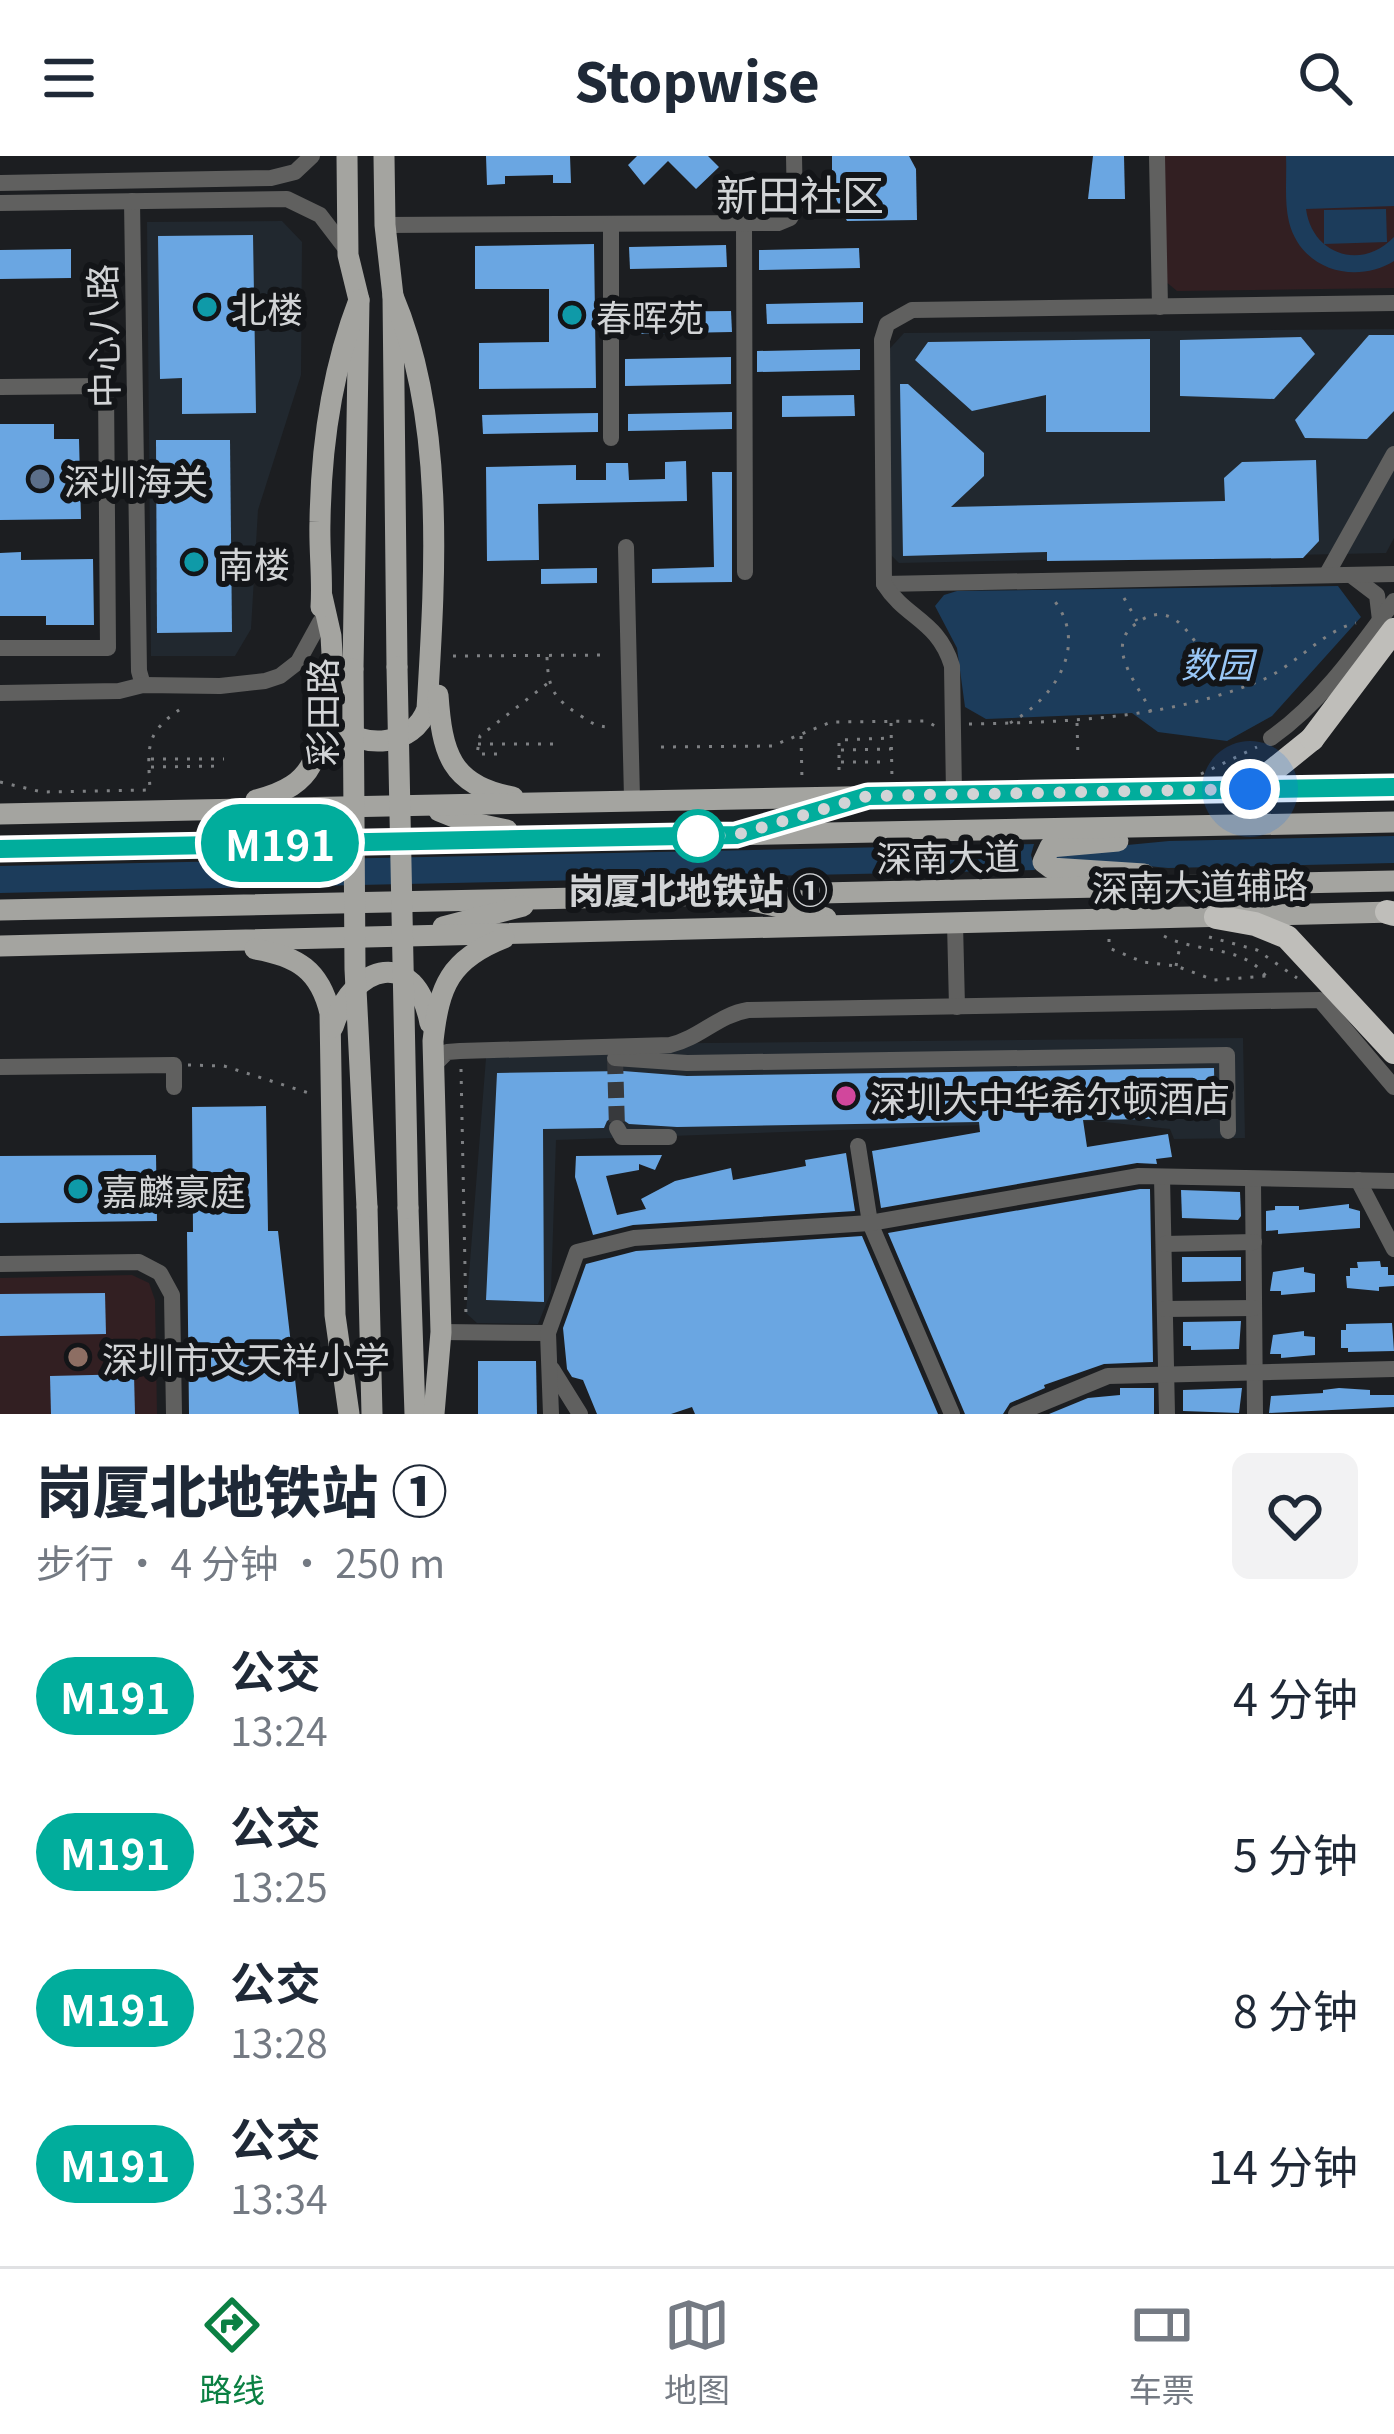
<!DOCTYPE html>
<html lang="zh">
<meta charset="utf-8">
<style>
body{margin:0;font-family:Georgia,"Noto Sans SC",serif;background:#f2f2f3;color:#1f2937;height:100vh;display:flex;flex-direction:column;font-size:45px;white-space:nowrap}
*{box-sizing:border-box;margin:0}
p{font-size:39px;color:#747a83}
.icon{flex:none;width:66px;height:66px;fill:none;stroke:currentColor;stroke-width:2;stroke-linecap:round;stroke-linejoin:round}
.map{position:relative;height:1258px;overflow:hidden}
.panel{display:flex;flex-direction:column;background:#fff;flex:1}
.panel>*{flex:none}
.badge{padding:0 24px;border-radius:39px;font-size:42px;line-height:78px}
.you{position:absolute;width:60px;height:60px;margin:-30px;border:9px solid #fff;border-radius:50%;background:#1a73e8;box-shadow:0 0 0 18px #1a73e833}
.map>.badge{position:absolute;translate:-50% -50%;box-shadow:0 0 0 6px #fff}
.round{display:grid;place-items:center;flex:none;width:126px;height:126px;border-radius:18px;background:#f2f2f3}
.headline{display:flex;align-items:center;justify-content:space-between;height:204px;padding:0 36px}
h1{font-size:57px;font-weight:800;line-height:90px}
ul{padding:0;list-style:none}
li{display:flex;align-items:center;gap:36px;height:156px;padding:0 36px}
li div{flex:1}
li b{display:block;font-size:45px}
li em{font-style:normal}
li .badge{min-width:132px;font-weight:700;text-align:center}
header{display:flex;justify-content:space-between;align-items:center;height:156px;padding:0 36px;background:#fff;font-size:54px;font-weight:800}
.dock{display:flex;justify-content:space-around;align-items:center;height:168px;border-top:3px solid #e0e1e3;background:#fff;font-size:33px;color:#747a83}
.dock a{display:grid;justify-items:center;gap:6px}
.dock .on{color:#0b8043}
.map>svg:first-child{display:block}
</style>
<header><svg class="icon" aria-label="menu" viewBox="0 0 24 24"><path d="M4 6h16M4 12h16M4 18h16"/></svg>Stopwise<svg class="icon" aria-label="search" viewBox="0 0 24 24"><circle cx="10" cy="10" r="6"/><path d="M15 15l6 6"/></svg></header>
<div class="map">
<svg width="1394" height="1258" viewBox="0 0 1394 1258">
<rect width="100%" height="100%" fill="#1c1e21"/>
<!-- built -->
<g fill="#21282f">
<path d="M 282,65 L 302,86 L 301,219 L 258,354 L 251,473 L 235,500 L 151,500 L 147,66 Z"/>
<path d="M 1394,173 L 1394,382 L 1386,397 L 899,407 L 884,392 L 883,200 L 904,177 Z"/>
<path d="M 1243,882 L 1245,982 L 1174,983 L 1170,973 L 1095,965 L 556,984 L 551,1136 L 538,1168 L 477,1167 L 466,1157 L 487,889 Z"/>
</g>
<!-- education -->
<g fill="#321f22">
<path d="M 1164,0 L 1394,0 L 1394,132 L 1177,135 L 1165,125 Z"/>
<path d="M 132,1119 L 149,1127 L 155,1144 L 157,1258 L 0,1258 L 0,1122 Z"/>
</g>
<!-- green -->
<g fill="#1c3c5b">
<path d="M 1286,0 L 1394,0 L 1394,50 L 1306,53 C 1312,99 1362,115 1394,81 L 1394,105 C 1355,129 1301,114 1289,66 C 1284,45 1287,21 1286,0 Z"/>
<path d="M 1386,53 L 1387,86 L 1324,88 L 1324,54 Z"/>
<path d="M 1338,430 L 1361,461 L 1272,560 L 1227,585 L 1158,576 L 1132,557 L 986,563 L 965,551 L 957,492 L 935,450 L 944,439 L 957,435 Z"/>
<path d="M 1394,680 L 1394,707 L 1168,712 L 1107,706 L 1055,706 L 1054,696 L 1169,685 Z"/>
<path d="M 1034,688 L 1031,699 L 1035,714 L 0,737 L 0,710 Z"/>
</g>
<!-- building -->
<g fill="#6aa6e2">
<path d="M 486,0 L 570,0 L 571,27 L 553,27 L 553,19 L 505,20 L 505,28 L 487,29 Z"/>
<path d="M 637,0 L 708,0 L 719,11 L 696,33 L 668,5 L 644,29 L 628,9 Z"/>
<path d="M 832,0 L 909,0 L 916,13 L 917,64 L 847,65 L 832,35 Z"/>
<path d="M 1093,0 L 1124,0 L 1125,43 L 1088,43 Z"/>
<path d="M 253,79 L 256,257 L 182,258 L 182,222 L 160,223 L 158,80 Z"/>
<path d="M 594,88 L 596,232 L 479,233 L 479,187 L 549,186 L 549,133 L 475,133 L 475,90 Z"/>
<path d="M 726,89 L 727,111 L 630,113 L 629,91 Z"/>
<path d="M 859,92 L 860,112 L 759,114 L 759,94 Z"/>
<path d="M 71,93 L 71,122 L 0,123 L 0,94 Z"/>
<path d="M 863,146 L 863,167 L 767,168 L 766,148 Z"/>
<path d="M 731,155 L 732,176 L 631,178 L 631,156 Z"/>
<path d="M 1369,179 L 1394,179 L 1394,255 L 1367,283 L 1305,282 L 1295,264 Z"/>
<path d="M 1301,181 L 1315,198 L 1274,243 L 1180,240 L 1180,184 Z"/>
<path d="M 1150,183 L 1150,276 L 1046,276 L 1046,239 L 972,255 L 915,204 L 928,186 Z"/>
<path d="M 860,193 L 860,214 L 757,216 L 757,195 Z"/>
<path d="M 731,201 L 731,228 L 625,230 L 625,203 Z"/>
<path d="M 900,228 L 908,228 L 984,297 L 984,320 L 951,351 L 1225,345 L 1224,322 L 1242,306 L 1316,304 L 1319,385 L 1303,402 L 1047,405 L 1047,396 L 903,400 Z"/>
<path d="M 854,239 L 855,260 L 782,261 L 782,240 Z"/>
<path d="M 732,256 L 732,273 L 628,275 L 628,258 Z"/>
<path d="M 598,257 L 598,276 L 483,278 L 482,259 Z"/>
<path d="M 0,268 L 54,268 L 54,283 L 79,283 L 81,363 L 0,364 Z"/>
<path d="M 156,284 L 230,284 L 232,476 L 157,477 Z"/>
<path d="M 686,305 L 687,345 L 538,348 L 539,404 L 487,405 L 486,311 L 576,309 L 576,324 L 606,324 L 606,307 L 628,307 L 629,324 L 665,323 L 665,306 Z"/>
<path d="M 712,316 L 732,316 L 732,426 L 652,427 L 652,413 L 714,411 Z"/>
<path d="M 21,396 L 21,404 L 93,403 L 94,469 L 46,469 L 46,460 L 0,460 L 0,397 Z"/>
<path d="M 597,412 L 597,427 L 541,428 L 541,413 Z"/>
<path d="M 1214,912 L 1215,962 L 1083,964 L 1087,991 L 1168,978 L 1172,1001 L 1156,1003 L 1157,1008 L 1137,1007 L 881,1052 L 872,995 L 980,976 L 979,966 L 677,971 L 629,968 L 616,959 L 607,965 L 604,972 L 543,973 L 544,1146 L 486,1144 L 497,917 L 623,915 L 687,920 Z"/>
<path d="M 266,950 L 268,1075 L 278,1075 L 299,1258 L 189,1258 L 187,1076 L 193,1076 L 192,951 Z"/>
<path d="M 846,997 L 855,1055 L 633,1069 L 593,1079 L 575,1021 L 576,1000 L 662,999 L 655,1014 L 639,1008 L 639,1014 L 606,1020 L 617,1059 L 646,1053 L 641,1043 L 675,1025 L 731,1012 L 733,1024 L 806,1010 L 805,1004 Z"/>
<path d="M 156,999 L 157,1065 L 0,1067 L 0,1000 Z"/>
<path d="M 1140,1033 L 1150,1033 L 1153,1206 L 1104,1208 L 1044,1229 L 1045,1232 L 1010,1247 L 1003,1258 L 965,1258 L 888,1077 Z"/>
<path d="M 1181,1034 L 1240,1036 L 1241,1060 L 1238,1064 L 1182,1062 Z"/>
<path d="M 1349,1048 L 1349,1052 L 1360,1055 L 1360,1072 L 1278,1078 L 1278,1074 L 1266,1075 L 1266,1055 L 1275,1054 L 1275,1050 L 1299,1050 L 1299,1054 Z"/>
<path d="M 862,1080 L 938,1258 L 695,1258 L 692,1251 L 671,1258 L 597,1258 L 583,1224 L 572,1221 L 567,1213 L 563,1172 L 586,1108 L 636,1095 Z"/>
<path d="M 1182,1101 L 1241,1101 L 1241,1125 L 1182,1126 Z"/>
<path d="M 1380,1105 L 1381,1111 L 1388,1111 L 1388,1119 L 1394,1119 L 1394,1130 L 1379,1131 L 1379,1135 L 1347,1132 L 1346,1120 L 1350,1120 L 1350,1112 L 1358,1112 L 1357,1106 Z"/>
<path d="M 1304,1111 L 1304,1116 L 1315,1118 L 1315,1136 L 1281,1139 L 1281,1135 L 1270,1135 L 1273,1116 Z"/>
<path d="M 105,1137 L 106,1178 L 0,1180 L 0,1138 Z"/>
<path d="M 1241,1165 L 1239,1193 L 1191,1194 L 1191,1190 L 1183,1190 L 1183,1166 Z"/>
<path d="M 1392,1167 L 1394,1195 L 1348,1196 L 1348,1192 L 1341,1192 L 1341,1174 L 1346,1174 L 1346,1168 Z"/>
<path d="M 1304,1175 L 1304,1180 L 1315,1181 L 1315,1199 L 1281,1202 L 1281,1198 L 1270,1198 L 1273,1179 Z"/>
<path d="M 478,1205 L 536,1205 L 537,1258 L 478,1258 Z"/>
<path d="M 134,1218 L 135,1258 L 51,1258 L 50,1220 Z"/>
<path d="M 1120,1232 L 1154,1232 L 1154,1258 L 1049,1258 L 1088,1242 L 1120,1239 Z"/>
<path d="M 1242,1232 L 1239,1257 L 1183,1255 L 1183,1234 Z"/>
<path d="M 1339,1232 L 1370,1234 L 1370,1239 L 1394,1239 L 1394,1251 L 1269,1257 L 1271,1240 L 1323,1237 L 1323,1234 Z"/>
</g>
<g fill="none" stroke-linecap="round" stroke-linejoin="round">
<!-- minor-tunnel -->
<path stroke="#37393c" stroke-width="16" stroke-dasharray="16 8" stroke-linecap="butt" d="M 615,902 L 617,972"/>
<!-- path -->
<g stroke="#7e8083" stroke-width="3" stroke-dasharray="3 9" stroke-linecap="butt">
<path d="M 1124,442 L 1137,465"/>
<path d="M 453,500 L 608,499"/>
<path d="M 547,501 C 548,533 554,543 581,560 C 592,567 597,571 610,571"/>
<path d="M 1151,556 C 1140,531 1105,493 1133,470 C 1175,435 1194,489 1213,511 C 1221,522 1235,525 1247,529"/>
<path d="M 891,567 L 892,624"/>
<path d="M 1010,567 C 1055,542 1090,489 1053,443"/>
<path d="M 1077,567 L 1078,602"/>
<path d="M 969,568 C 1070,566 1167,563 1262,524 C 1295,510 1324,474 1356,467"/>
<path d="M 801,580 L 802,624"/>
<path d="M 478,588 L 555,588"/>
<path d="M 661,591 L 772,590 L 831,566 L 926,565 L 935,570"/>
<path d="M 841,594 L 891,593"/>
<path d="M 497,598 L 477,598 L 480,580 L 548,527"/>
<path d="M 151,603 L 224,603"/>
<path d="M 841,606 L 884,606"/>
<path d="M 151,611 L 223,610"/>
<path d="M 839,614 L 839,584 L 892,582"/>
<path d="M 1201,618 L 1257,591"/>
<path d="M 0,626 L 42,636 L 150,634 C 148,591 144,577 182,552"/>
<path d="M 1164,780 C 1200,799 1249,787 1270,827"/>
<path d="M 1209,781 L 1257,794 L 1297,822"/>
<path d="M 1109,783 L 1109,792 L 1143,806 L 1176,810 L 1214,824 L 1267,820"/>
<path d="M 1176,810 L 1180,790"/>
<path d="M 188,909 L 224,910 L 312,938"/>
<path d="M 461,913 L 466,1161"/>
</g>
<!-- minor -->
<g stroke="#60605f" stroke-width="16">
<path d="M 1157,0 L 1160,151"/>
<path d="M 0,27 L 271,22 L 295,16 L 312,0"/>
<path d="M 132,45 L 139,515 L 143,529"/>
<path d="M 0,47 L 287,43 L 320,59 L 346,93"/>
<path d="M 744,68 L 745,416"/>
<path d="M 385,69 L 778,67 L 790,62 L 795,53 L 794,0"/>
<path d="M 0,231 L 106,230 L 108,492 L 0,492"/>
<path d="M 611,282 L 611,68"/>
<path d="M 626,391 L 632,642"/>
<path d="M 1327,418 L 1394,298"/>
<path d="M 1352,420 L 1377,439 L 1380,464"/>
<path d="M 884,428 L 1394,418"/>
<path d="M 0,537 L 119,535 L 143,529 L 220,530 L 265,525 L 280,520 L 298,506 L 320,466"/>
<path d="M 1271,582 C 1321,547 1358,494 1394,445"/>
<path d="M 954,638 L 952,510 C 938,464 906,463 884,428 L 882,184 L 887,168 L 912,154 L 1394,147"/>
<path d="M 955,767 L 957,851"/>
<path d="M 615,902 L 687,907 L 1227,899 L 1228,975"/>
<path d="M 434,909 L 447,896 L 460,895 L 670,889 C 700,882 718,859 748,854 L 1320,844 L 1394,931"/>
<path d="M 0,911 L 174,909 L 174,931"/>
<path d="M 617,972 L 622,981 L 669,981"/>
<path d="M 858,990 L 870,1067 L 952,1258"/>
<path d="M 1162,1021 L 1167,1258"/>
<path d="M 1358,1024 L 1394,1093"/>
<path d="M 1253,1025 L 1255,1258"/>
<path d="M 1164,1088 L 1254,1086"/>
<path d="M 0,1108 L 139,1106 L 160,1117 L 172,1139 L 174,1258"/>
<path d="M 1165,1153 L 1254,1152"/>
<path d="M 441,1176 L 548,1177"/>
<path d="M 552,1213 L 580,1258"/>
<path d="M 551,1258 L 548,1177 L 577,1096 L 634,1082 L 870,1067 L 1139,1020 L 1394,1025"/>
<path d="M 1016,1258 L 1108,1220 L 1394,1213"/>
</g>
<!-- major -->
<g stroke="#a4a4a0" stroke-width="21">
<path d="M 347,0 L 348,99 L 359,144 L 353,513"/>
<path d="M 384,0 L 385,69 L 393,140 L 397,511"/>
<path d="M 322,440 L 331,480 L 336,568 C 362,595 414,590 427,553 C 435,421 446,265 393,140"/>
<path d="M 321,451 C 323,423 319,394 320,366 C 321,291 332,214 359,144"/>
<path d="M 438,539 C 442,596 450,630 513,641"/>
<path d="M 256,644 C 317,629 321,598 321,542"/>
<path d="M 439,655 L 464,665 L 507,674"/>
<path d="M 0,658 C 465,650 929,637 1394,631"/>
<path d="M 765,670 L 844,647"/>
<path d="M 1118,685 L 1050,691 L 1043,706 L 1051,712 L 1144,718"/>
<path d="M 0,693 L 1394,666"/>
<path d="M 745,743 L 826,762"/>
<path d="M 0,754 L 1394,725"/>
<path d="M 443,771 L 523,750"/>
<path d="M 0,790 L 1394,756"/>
<path d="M 255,793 C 297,800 320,814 330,857 L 335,1159 L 349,1258"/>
<path d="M 333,871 C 354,806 416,792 430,867"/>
<path d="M 367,1051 L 372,1258"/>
<path d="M 408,1052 L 415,1258"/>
<path d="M 434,1258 L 441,1176 L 433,885 C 439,830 450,803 504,782"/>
</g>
<!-- highway -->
<g stroke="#bfbeba" stroke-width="24">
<path d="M 1250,633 L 1312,583"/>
<path d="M 1387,756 L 1394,758"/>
<path d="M 1216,761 L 1255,768 L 1287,781 L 1394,896"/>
</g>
<!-- major-bridge -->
<g stroke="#a4a4a0" stroke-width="21">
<path d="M 397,511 L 408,1052"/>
<path d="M 353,513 L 355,813 L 367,1051"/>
</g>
<!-- highway-bridge -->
<path stroke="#bfbeba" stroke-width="24" d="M 1312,583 L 1394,474"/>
</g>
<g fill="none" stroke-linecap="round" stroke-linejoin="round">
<defs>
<path id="line" d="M 0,693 L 736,679 L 868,640 L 1394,631"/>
</defs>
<!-- line casing -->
<use href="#line" stroke="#fff" stroke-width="27"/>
<!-- line -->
<use href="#line" stroke="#01ad9c" stroke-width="18"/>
<!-- walk -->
<path stroke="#d2d4d6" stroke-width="12" stroke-dasharray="0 21.6" d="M 698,680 L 736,679 L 868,640 L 1250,633"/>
</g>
<!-- markers -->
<g fill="#0f9aa8" stroke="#131518" stroke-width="4.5">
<circle cx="207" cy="151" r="12"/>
<circle cx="572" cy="159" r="12"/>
<circle cx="194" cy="406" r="12"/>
<circle cx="78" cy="1033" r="12"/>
</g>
<circle fill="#5c6f8a" stroke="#131518" stroke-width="4.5" cx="40" cy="323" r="12"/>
<circle fill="#fff" stroke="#01ad9c" stroke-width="6" cx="698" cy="680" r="24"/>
<circle fill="#d1479c" stroke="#131518" stroke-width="4.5" cx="846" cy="940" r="12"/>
<circle fill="#8d6e63" stroke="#131518" stroke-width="4.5" cx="78" cy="1201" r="12"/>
<g text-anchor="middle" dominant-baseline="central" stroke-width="12" stroke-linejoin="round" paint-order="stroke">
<!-- poi labels -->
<g font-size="36" fill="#d2d4d6" stroke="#131518" text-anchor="start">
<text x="231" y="151">北楼</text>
<text x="596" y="159">春晖苑</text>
<text x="64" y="323">深圳海关</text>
<text x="218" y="406">南楼</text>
<text x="870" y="940">深圳大中华希尔顿酒店</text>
<text x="102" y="1033">嘉麟豪庭</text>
<text x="102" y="1201">深圳市文天祥小学</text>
</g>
<!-- street labels -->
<g font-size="36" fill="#d2d4d6" stroke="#131518">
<text transform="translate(101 180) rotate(-91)">中心八路</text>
<text transform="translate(320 556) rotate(-90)">彩田路</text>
<text transform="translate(948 699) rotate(-1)">深南大道</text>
<text transform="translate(1200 728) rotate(-1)">深南大道辅路</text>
</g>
<!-- park labels -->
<g font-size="36" font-style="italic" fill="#99c7f7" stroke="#131518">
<text x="1217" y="506">数园</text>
</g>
<!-- stop labels -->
<g font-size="36" font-weight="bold" fill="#d2d4d6" stroke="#131518">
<text x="698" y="732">岗厦北地铁站 ①</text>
</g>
<!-- quarter labels -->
<g font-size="42" fill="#d2d4d6" stroke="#131518">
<text x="800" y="36">新田社区</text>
</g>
</g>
</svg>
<div class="you" style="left:1250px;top:633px"></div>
<b class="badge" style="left:280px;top:687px;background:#01ad9c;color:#fff">M191</b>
</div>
<section class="panel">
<div class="headline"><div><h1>岗厦北地铁站 ①</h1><p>步行 · 4 分钟 · 250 m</p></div><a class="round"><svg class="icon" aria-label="heart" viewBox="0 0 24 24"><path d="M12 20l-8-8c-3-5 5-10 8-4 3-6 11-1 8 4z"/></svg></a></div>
<ul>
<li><span class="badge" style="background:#01ad9c;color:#fff">M191</span><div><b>公交</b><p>13:24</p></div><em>4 分钟</em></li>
<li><span class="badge" style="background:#01ad9c;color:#fff">M191</span><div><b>公交</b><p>13:25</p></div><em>5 分钟</em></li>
<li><span class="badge" style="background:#01ad9c;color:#fff">M191</span><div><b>公交</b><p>13:28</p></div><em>8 分钟</em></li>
<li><span class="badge" style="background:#01ad9c;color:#fff">M191</span><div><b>公交</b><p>13:34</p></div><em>14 分钟</em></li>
</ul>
</section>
<nav class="dock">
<a class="on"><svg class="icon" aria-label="directions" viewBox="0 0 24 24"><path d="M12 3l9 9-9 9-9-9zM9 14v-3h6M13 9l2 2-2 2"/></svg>路线</a>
<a><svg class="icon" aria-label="map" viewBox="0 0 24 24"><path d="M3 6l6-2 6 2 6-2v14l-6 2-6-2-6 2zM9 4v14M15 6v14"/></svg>地图</a>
<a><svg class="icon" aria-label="tickets" viewBox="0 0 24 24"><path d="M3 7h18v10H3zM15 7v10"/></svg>车票</a>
</nav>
